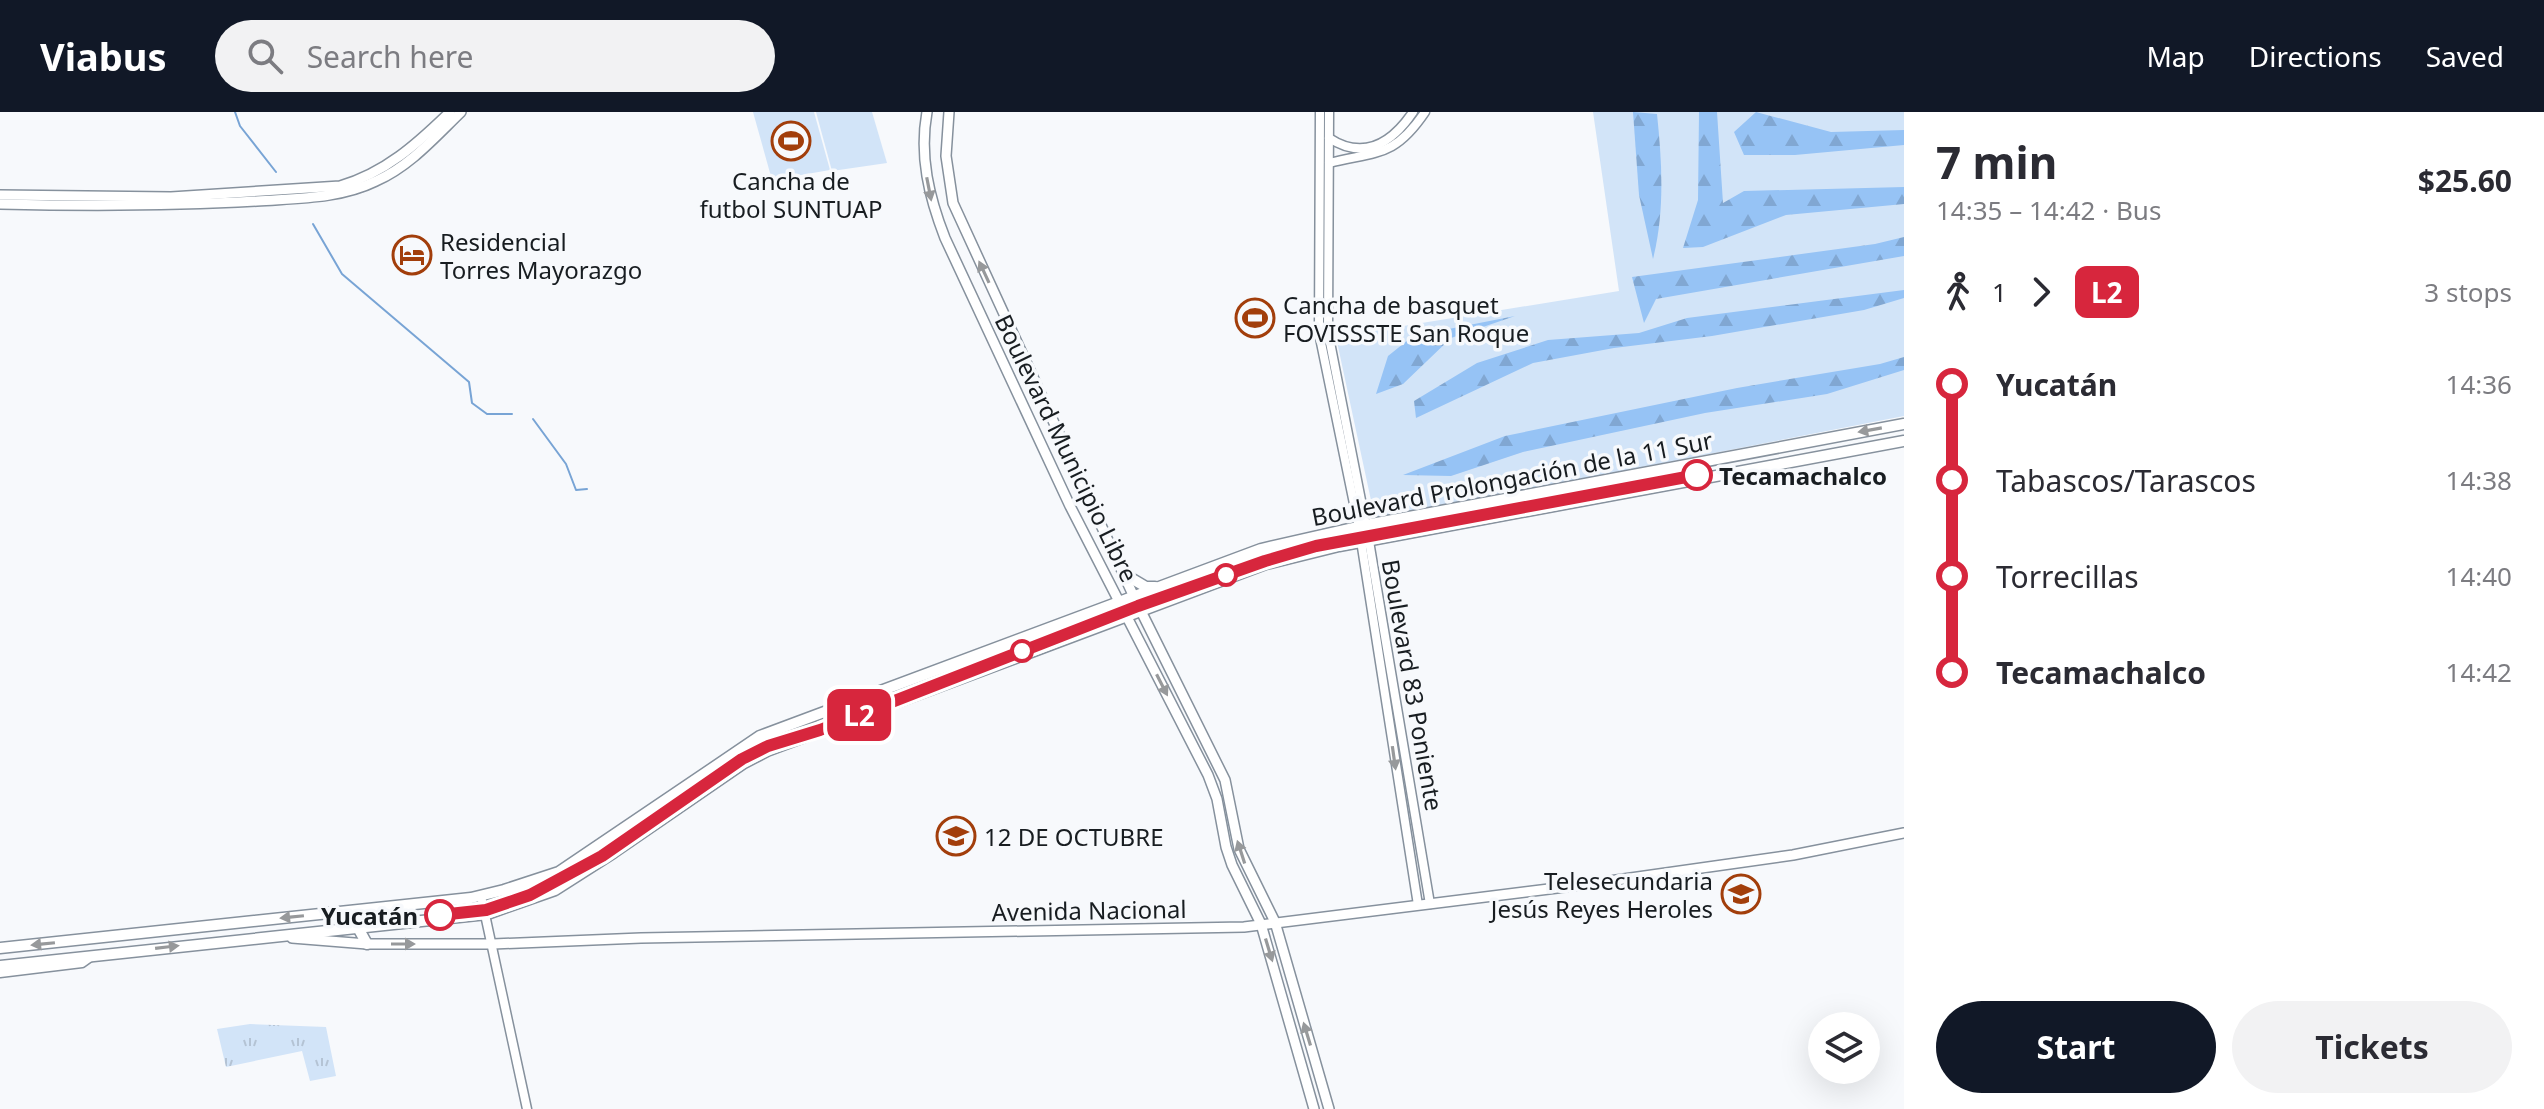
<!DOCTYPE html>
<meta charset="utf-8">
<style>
body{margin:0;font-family:"Noto Sans",sans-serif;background:#f2f2f3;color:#2b2b33;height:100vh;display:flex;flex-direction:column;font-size:30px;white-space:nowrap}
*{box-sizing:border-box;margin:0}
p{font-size:26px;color:#7c7c81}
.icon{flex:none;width:44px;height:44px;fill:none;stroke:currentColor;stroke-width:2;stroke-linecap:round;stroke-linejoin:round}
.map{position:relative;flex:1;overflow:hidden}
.details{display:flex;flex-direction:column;background:#fff;width:640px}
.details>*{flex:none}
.badge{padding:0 16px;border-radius:12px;font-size:28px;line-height:52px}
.controls{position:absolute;left:1808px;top:900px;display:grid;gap:16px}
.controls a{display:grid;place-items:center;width:72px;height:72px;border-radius:50%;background:#fff;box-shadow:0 8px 32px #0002;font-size:40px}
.map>.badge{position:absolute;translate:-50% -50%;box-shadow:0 0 0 4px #fff}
.legs{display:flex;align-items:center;gap:12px;height:88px;padding:0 32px;font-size:26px}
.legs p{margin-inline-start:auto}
.summary{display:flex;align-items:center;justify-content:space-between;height:136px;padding:0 32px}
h1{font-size:44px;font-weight:700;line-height:60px}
.button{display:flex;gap:16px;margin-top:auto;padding:16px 32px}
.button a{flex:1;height:92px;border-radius:48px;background:#111827;color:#fff;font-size:32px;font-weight:700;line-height:92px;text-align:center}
.button a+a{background:#f2f2f3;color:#2b2b33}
ul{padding:0 32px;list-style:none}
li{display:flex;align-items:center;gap:28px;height:96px;font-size:30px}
li i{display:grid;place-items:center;width:12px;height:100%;margin:0 10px;background:currentColor}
li i::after{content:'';width:20px;height:20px;margin:-10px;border:6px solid;border-radius:50%;background:#fff}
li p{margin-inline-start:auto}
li:first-child i{background:linear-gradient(#0000 50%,currentColor 0)}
li:last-child i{background:linear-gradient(currentColor 50%,#0000 0)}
header{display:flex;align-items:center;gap:48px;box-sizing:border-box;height:112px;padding:0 40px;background:#111827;color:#fff}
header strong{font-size:38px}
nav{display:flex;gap:44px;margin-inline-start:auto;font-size:28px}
.search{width:560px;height:72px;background:#f2f2f3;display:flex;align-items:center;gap:20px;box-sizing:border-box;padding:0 28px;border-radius:44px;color:#7c7c81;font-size:30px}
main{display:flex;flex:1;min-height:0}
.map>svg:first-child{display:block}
</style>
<header>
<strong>Viabus</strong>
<div class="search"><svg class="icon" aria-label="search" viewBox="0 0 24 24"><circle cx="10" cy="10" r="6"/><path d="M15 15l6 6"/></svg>Search here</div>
<nav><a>Map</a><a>Directions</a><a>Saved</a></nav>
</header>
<main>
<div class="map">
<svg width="1904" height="997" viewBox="0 0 1904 997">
<defs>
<pattern id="forest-firs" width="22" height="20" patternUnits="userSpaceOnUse" patternTransform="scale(2)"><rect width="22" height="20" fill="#96c3f5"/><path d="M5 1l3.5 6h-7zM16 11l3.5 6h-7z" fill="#81a7d2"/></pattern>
<pattern id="park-tufts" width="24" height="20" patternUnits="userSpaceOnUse" patternTransform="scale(2)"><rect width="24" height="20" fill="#d2e4f8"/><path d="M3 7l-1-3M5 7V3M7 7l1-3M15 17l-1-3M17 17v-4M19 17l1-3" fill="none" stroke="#b4c3d4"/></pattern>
</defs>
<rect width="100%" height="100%" fill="#f7f9fc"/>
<!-- grass -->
<g fill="#d2e4f8">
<path d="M 753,0 L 814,0 L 830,58 L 772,68 Z"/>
<path d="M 816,0 L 872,0 L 887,51 L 832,59 Z"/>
<path d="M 1593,0 L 1904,0 L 1904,304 L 1375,407 L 1336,225 L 1619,179 Z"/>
</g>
<!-- forest -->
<g fill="url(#forest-firs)">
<path d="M 1633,0 L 1657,2 C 1662,50 1665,99 1653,147 L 1639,83 Z"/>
<path d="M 1699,0 L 1717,0 L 1723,91 L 1744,79 L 1904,75 L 1904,92 L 1786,103 L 1703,135 L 1683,136 L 1698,88 Z"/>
<path d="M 1756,0 L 1831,20 L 1904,18 L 1904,33 L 1795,43 L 1744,43 L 1734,20 Z"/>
<path d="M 1904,125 L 1904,144 L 1656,187 L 1644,211 L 1632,165 L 1875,132 Z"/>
<path d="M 1904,178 L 1904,186 L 1864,198 L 1712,224 L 1614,236 L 1533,251 L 1416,306 L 1414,289 L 1477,251 L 1548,228 L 1639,221 L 1687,206 Z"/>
<path d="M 1515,204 L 1451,226 L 1403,272 L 1376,282 L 1388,244 L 1413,224 Z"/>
<path d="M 1904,245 L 1904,258 L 1827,282 L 1705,301 L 1523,340 L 1451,364 L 1403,363 L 1505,324 L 1737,276 L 1880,252 Z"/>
</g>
<!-- park -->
<path fill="url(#park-tufts)" d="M 250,912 L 326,915 L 336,964 L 310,969 L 302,939 L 226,955 L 217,917 Z"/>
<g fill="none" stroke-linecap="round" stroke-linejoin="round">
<!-- stream -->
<g stroke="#78a4d5" stroke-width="2">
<path d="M 235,0 L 240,14 L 276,60"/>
<path d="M 313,112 L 342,162 L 469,270 L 472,291 L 487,302 L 512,302"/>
<path d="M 533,307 L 566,352 L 576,378 L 587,377"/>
</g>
<defs>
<g id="tertiary">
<path d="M 1320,0 L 1319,221 L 1359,416 L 1418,793"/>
<path d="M 1329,0 L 1328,220 L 1369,429 L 1430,792"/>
<path d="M 1329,26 C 1364,49 1392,31 1413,0"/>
<path d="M 1329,51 C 1376,39 1394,46 1425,0"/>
<path d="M 481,784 L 527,997"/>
<path d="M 0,861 L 82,851 L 89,846"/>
</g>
<g id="secondary">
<path d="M 927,0 C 919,44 929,85 945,126 L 1070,394 L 1208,663 L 1217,687 L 1226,735 L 1232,753 L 1261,812 L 1314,997"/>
<path d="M 949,0 L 946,44 L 953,91 L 1134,485 L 1225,668 L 1239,737 L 1275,810 L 1329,997"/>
<path d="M 0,83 L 171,85 L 340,74 C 385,61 417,32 450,0"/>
<path d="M 0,92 C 86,94 171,94 257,89 C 297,86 339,87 376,69 C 410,54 435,25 461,0"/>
<path d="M 292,826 L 367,832 L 493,832 L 641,826 L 1244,815 L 1581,773 L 1793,743 L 1904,721"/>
</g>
<g id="primary">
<path d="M 1124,462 L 1146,475 L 1155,475"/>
<path d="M 357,814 L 367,832"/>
<path d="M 0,836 L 471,786 L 504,778 L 559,760 L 760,624 L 1261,437 L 1366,413 L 1904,312"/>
<path d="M 0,854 L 487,802 L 555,778 L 613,741 L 744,651 L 767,639 L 1266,452 L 1339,434 L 1904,329"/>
</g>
</defs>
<!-- tertiary casing -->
<use href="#tertiary" stroke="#86919d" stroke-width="11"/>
<!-- secondary casing -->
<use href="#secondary" stroke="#86919d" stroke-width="12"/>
<!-- primary casing -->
<use href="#primary" stroke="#86919d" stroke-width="13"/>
<!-- tertiary -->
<use href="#tertiary" stroke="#fff" stroke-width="8"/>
<!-- secondary -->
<use href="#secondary" stroke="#fff" stroke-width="9"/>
<!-- primary -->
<use href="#primary" stroke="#fff" stroke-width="10"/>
</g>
<!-- one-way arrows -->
<defs><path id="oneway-solid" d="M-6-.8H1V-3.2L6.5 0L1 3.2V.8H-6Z" transform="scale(2)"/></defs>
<g fill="#97999b">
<use href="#oneway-solid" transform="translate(929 77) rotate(79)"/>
<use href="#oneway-solid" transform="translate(984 160) rotate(-115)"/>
<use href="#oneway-solid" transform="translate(1870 318) rotate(170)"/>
<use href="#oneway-solid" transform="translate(1162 573) rotate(63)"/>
<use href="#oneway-solid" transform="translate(1394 646) rotate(82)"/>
<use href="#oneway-solid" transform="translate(1241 740) rotate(-108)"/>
<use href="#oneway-solid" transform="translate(292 805) rotate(174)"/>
<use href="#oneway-solid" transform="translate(43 832) rotate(174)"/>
<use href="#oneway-solid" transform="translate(403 832)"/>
<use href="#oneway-solid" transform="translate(167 835) rotate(-7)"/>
<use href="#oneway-solid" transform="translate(1269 838) rotate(73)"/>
<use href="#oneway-solid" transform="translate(1307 922) rotate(-107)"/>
</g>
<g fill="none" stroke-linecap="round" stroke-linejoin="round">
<defs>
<path id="line-1" d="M 440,803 L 486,798 L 530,783 L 602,744 L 742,647 L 768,634 L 820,618 L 1138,494 L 1265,449 L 1316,434 L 1697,363"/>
</defs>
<!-- line-1 casing -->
<use href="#line-1" stroke="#fff" stroke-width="18"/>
<!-- line-1 -->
<use href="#line-1" stroke="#d7263d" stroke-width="12"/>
</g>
<!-- icons -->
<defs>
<symbol id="stadium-ring" viewBox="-11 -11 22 22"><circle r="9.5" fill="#f7f9fc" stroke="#a23e0b" stroke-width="1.5"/><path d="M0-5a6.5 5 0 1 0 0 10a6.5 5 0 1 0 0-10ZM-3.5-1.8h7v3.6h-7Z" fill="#a23e0b"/></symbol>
<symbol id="hotel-ring" viewBox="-11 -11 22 22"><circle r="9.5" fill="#f7f9fc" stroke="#a23e0b" stroke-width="1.5"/><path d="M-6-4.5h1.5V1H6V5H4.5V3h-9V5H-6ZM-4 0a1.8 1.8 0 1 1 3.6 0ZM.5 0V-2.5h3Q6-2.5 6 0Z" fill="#a23e0b"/></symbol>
<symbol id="school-ring" viewBox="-11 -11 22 22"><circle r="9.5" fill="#f7f9fc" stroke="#a23e0b" stroke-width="1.5"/><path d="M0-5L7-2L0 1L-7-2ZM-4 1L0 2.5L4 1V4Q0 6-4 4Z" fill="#a23e0b"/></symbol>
</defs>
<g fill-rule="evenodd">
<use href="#stadium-ring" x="769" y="7" width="44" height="44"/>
<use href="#hotel-ring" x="390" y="121" width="44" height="44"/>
<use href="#stadium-ring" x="1233" y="184" width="44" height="44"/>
<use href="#school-ring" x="934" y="702" width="44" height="44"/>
<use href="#school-ring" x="1719" y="760" width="44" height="44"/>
</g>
<!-- markers -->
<g fill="#fff" stroke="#d7263d" stroke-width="4">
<circle cx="1697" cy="363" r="14"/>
<circle cx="1226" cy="463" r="10"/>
<circle cx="1022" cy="539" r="10"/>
<circle cx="440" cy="803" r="14"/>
</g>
<g text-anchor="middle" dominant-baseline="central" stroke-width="7" stroke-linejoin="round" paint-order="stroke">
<!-- poi labels -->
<g font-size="24" fill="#181d21" stroke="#f7f9fc" text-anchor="start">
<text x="791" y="68" text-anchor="middle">Cancha de<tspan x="791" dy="28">futbol SUNTUAP</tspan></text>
<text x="440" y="129">Residencial<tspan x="440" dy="28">Torres Mayorazgo</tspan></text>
<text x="1283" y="192">Cancha de basquet<tspan x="1283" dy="28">FOVISSSTE San Roque</tspan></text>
<text x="984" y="724">12 DE OCTUBRE</text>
<text x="1713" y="768" text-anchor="end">Telesecundaria<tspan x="1713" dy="28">Jesús Reyes Heroles</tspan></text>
</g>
<!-- street labels -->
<g font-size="24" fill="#181d21" stroke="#f7f9fc">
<text transform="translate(1067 336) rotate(64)">Boulevard Municipio Libre</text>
<text transform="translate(1512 366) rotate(-11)">Boulevard Prolongación de la 11 Sur</text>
<text transform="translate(1413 573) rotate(80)">Boulevard 83 Poniente</text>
<text transform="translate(1089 798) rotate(-1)">Avenida Nacional</text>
</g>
<!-- stop labels -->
<g font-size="24" font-weight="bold" fill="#181d21" stroke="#f7f9fc" text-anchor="start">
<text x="1719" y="363">Tecamachalco</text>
<text x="418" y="803" text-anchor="end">Yucatán</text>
</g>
</g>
</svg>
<div class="controls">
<a><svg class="icon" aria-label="layers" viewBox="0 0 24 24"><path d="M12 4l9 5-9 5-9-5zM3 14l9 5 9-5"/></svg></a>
</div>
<b class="badge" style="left:859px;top:603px;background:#d7263d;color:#fff">L2</b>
</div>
<section class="details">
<div class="summary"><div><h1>7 min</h1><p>14:35 – 14:42 · Bus</p></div><b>$25.60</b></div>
<div class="legs"><svg class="icon" aria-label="walk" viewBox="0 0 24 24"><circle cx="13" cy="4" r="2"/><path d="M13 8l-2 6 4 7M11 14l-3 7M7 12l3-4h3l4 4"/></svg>1<svg class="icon" aria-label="forward" viewBox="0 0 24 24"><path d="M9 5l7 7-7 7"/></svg><b class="badge" style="background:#d7263d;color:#fff">L2</b><p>3 stops</p></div>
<ul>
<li><i style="color:#d7263d"></i><b>Yucatán</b><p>14:36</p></li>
<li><i style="color:#d7263d"></i><span>Tabascos/Tarascos</span><p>14:38</p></li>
<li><i style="color:#d7263d"></i><span>Torrecillas</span><p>14:40</p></li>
<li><i style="color:#d7263d"></i><b>Tecamachalco</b><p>14:42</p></li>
</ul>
<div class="button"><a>Start</a><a>Tickets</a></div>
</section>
</main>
